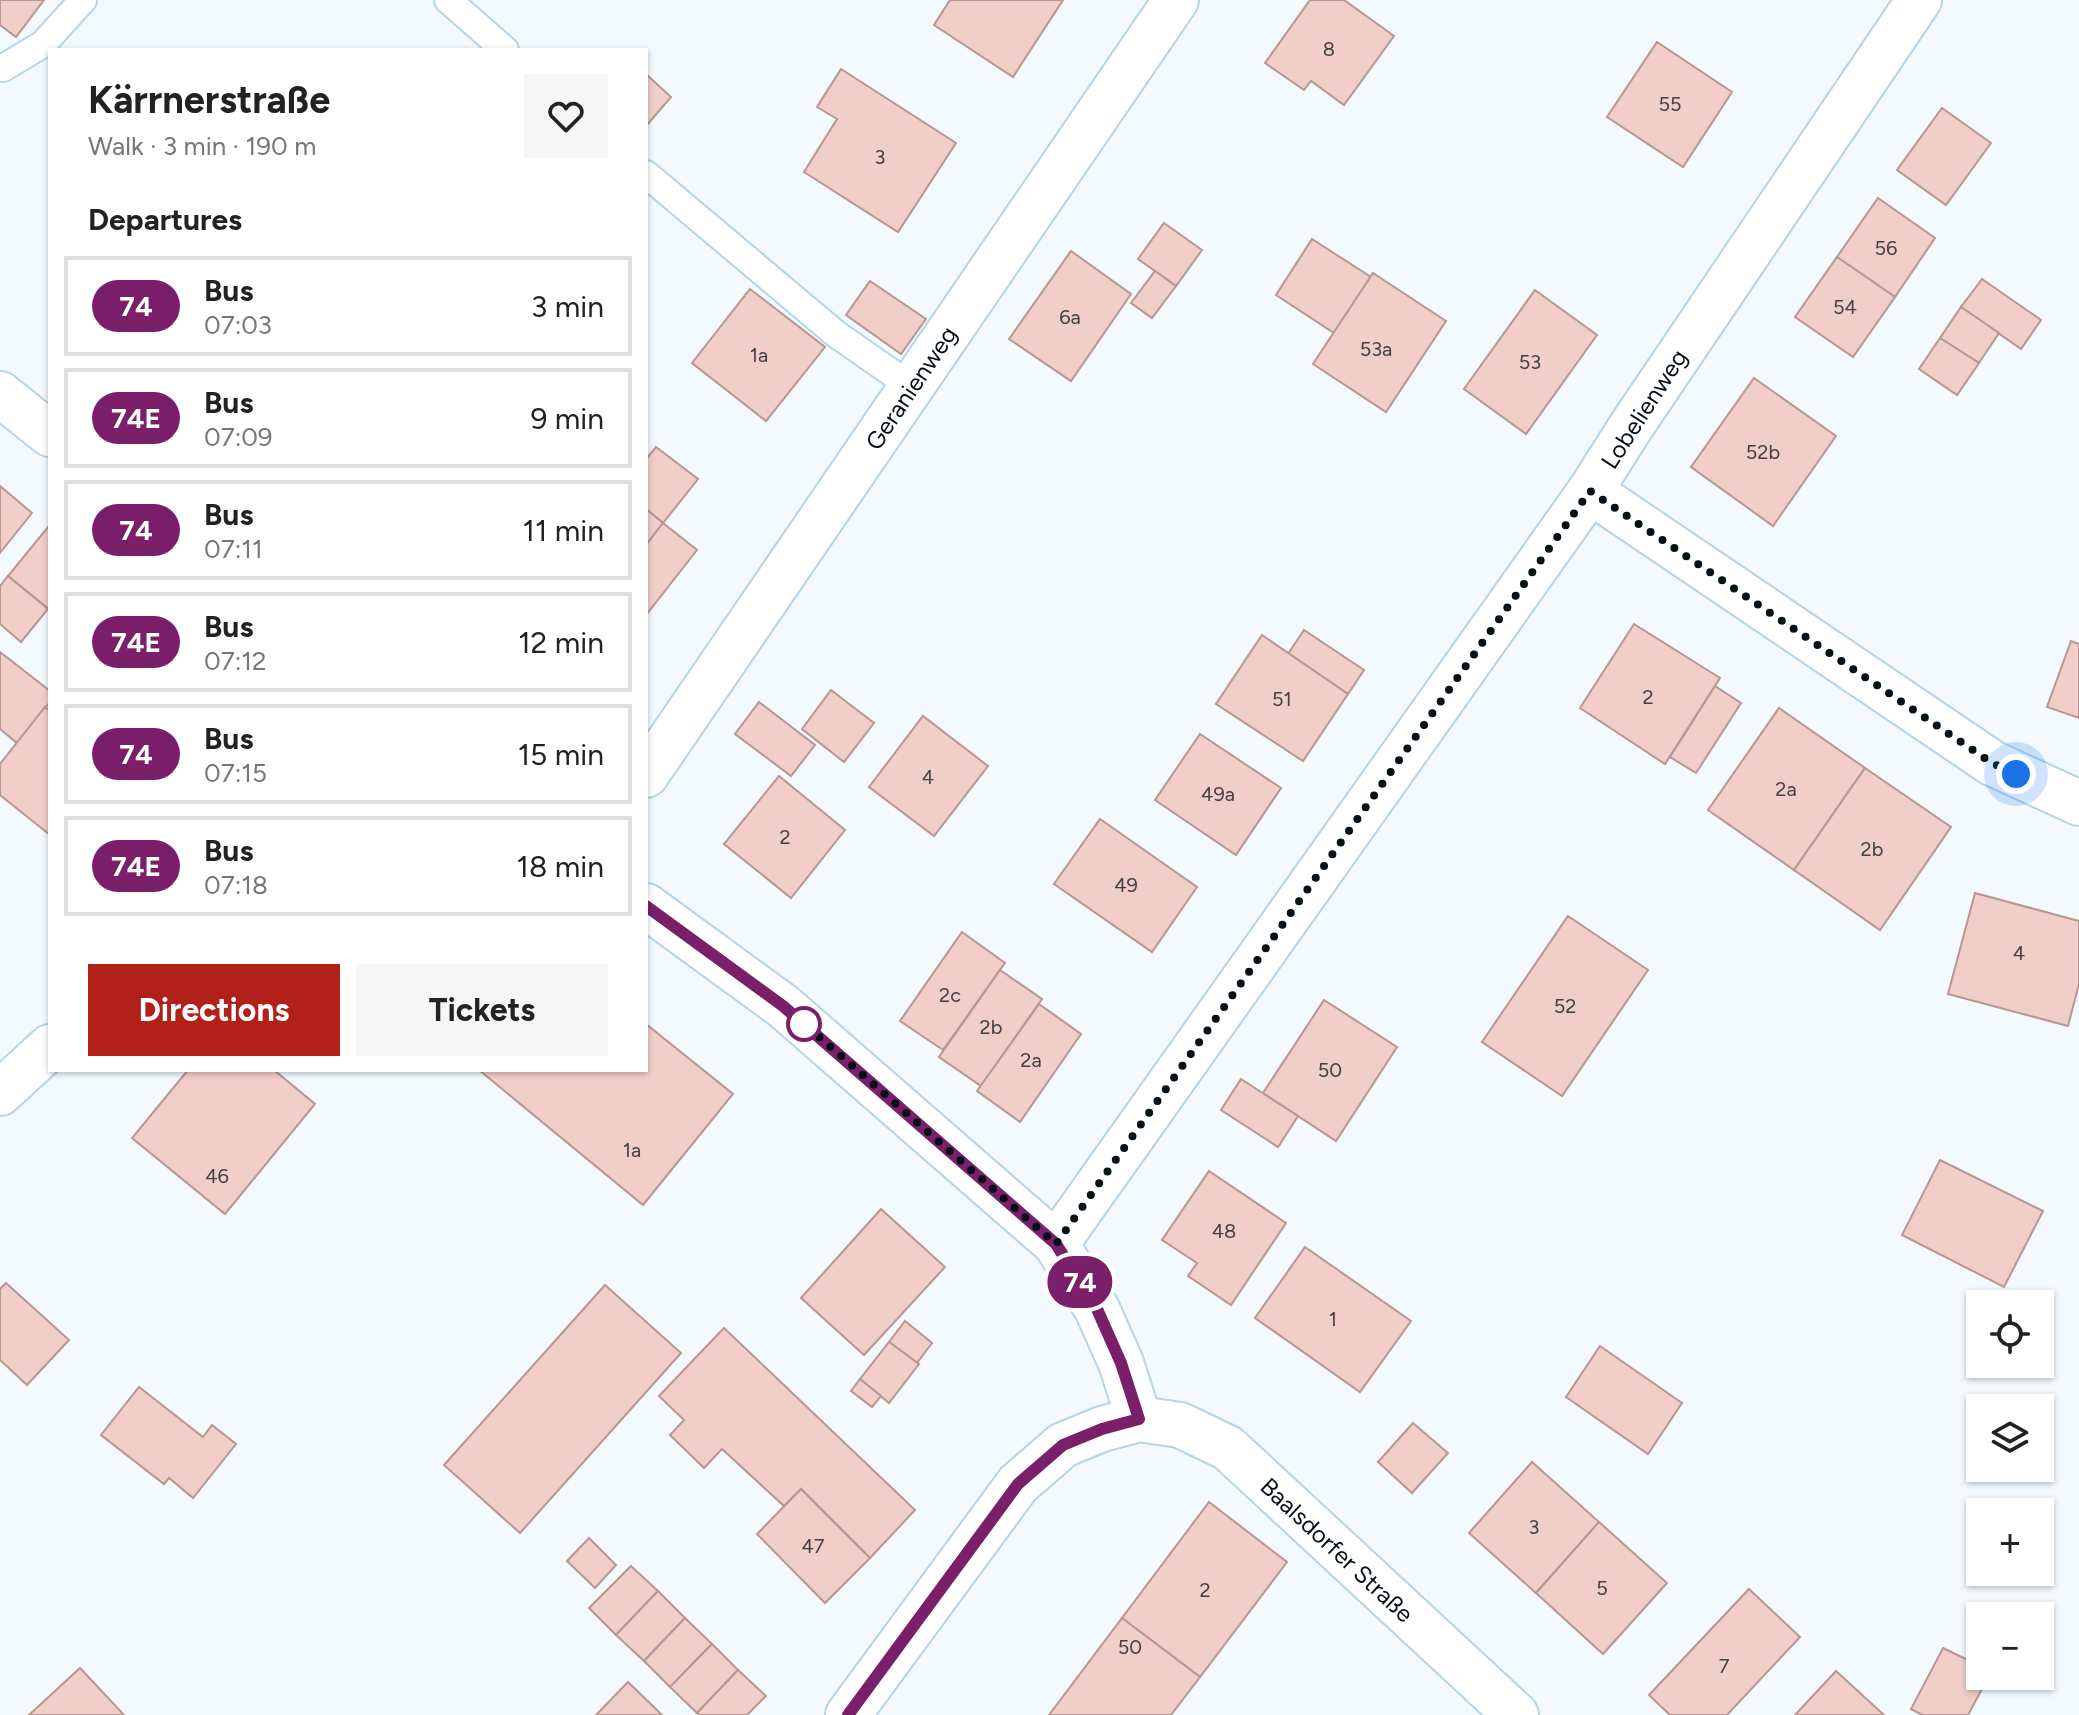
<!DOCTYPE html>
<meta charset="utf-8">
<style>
body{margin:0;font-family:Figtree,sans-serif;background:#f6f6f6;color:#222;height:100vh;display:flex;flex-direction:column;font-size:30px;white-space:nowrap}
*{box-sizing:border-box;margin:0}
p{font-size:26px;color:#767676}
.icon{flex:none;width:44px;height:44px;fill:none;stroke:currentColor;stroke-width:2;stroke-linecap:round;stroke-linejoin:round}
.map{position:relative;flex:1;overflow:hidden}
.side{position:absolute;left:48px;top:48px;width:600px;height:1024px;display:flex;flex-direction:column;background:#fff;border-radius:0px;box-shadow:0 2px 6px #0004}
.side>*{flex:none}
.badge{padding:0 16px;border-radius:26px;font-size:28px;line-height:52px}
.controls{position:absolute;left:1966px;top:1290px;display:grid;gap:16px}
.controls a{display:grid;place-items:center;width:88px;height:88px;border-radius:0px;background:#fff;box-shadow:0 2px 6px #0004;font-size:40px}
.you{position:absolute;width:40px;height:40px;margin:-20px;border:6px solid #fff;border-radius:50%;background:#1a73e8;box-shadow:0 0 0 12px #1a73e833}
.map>.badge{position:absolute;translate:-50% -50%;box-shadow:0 0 0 4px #fff}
h2{padding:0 40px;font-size:30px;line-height:72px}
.round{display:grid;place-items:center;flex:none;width:84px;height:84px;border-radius:0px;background:#f6f6f6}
.headline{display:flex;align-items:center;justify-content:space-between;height:136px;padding:0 40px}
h1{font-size:38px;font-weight:700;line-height:60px}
.cta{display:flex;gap:16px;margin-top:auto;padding:16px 40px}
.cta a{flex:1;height:92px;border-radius:0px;background:#b12119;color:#fff;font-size:32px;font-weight:700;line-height:92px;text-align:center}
.cta a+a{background:#f6f6f6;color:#222}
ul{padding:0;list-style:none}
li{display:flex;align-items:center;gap:24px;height:100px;margin:0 16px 12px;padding:0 24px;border:4px solid #e0e0e0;border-radius:0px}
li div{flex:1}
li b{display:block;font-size:30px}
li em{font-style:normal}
li .badge{min-width:88px;font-weight:700;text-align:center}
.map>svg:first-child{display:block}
</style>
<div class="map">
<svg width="2079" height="1715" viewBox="0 0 2079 1715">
<rect width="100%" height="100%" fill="#f3f9fd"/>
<!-- building -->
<g fill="#f2cec8" stroke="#b89691" stroke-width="2">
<path d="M 0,0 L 44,0 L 16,37 L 0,25 Z"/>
<path d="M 950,0 L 1063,0 L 1013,77 L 934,25 Z"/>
<path d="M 1310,0 L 1344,0 L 1394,36 L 1344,105 L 1311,81 L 1304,90 L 1265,63 Z"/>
<path d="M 1657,42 L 1732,92 L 1683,167 L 1607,117 Z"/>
<path d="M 841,69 L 956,143 L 898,232 L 804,172 L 837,119 L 817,107 Z"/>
<path d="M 646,74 L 671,97 L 647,125 L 646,124 Z"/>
<path d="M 1942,108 L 1991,143 L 1946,205 L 1897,170 Z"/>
<path d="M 1878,198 L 1935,238 L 1895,297 L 1837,257 Z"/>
<path d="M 1164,223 L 1202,250 L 1176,286 L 1138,259 Z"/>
<path d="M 1312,239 L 1371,277 L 1334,333 L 1276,295 Z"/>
<path d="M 1071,251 L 1131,294 L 1071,381 L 1009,339 Z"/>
<path d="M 1837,257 L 1895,297 L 1853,357 L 1795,317 Z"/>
<path d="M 1155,271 L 1176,286 L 1152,318 L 1131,303 Z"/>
<path d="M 1373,273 L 1446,321 L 1386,412 L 1313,364 Z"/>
<path d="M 1982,279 L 2041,320 L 2021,349 L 1961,307 Z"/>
<path d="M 870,281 L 926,319 L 901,354 L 846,315 Z"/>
<path d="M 750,289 L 825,347 L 766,421 L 692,363 Z"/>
<path d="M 1535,290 L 1597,335 L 1526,434 L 1464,389 Z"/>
<path d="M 1961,307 L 1999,333 L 1979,363 L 1940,338 Z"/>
<path d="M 1940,338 L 1979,363 L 1957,395 L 1919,369 Z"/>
<path d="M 1754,378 L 1836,436 L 1773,526 L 1691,467 Z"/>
<path d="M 656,447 L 698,479 L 663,523 L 646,509 L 646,459 Z"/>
<path d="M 0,486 L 32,513 L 0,553 Z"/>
<path d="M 646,509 L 663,523 L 646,545 Z"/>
<path d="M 663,523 L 697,550 L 646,615 L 646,545 Z"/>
<path d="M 48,527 L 50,529 L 50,610 L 8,576 Z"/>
<path d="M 8,576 L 48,609 L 21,642 L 0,624 L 0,586 Z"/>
<path d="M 1634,624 L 1720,678 L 1665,764 L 1580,708 Z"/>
<path d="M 1304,630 L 1364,670 L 1348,694 L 1288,654 Z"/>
<path d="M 1262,635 L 1348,694 L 1303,761 L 1216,704 Z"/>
<path d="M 2071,641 L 2079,644 L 2079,718 L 2047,707 Z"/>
<path d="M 0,652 L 50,691 L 50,702 L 17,743 L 0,729 Z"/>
<path d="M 1715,686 L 1741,703 L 1696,773 L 1670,757 Z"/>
<path d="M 831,690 L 874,723 L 844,762 L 802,729 Z"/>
<path d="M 759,702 L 815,745 L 791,776 L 735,734 Z"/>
<path d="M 45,707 L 50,711 L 50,835 L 0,795 L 0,764 Z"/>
<path d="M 1779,708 L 1865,768 L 1794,870 L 1708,810 Z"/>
<path d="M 923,716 L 988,766 L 934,836 L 869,787 Z"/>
<path d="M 1200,734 L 1281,788 L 1236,855 L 1155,800 Z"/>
<path d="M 1865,768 L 1951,827 L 1880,930 L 1794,870 Z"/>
<path d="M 779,776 L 845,830 L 791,898 L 724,844 Z"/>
<path d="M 1100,819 L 1197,887 L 1152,952 L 1054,884 Z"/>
<path d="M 1975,893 L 2079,921 L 2079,984 L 2068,1026 L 1948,994 Z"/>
<path d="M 1568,916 L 1648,970 L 1562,1096 L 1482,1042 Z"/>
<path d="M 962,932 L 1005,963 L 943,1050 L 900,1021 Z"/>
<path d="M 1000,970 L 1042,999 L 981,1086 L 939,1057 Z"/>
<path d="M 1324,1000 L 1397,1047 L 1336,1141 L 1263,1093 Z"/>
<path d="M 1039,1004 L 1081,1034 L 1020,1122 L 977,1091 Z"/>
<path d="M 646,1024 L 733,1094 L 643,1205 L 479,1070 L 646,1070 Z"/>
<path d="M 188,1070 L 274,1070 L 315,1104 L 225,1214 L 132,1138 Z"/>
<path d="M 1241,1079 L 1298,1116 L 1278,1147 L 1221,1110 Z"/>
<path d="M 1940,1160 L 2043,1211 L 2004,1287 L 1902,1235 Z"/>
<path d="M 1209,1171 L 1286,1223 L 1231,1305 L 1188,1276 L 1197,1263 L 1162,1240 Z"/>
<path d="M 881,1209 L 945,1267 L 864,1355 L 801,1298 Z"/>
<path d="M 1305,1247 L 1411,1321 L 1360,1392 L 1255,1318 Z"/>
<path d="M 6,1283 L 69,1340 L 27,1385 L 0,1360 L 0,1289 Z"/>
<path d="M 605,1285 L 681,1353 L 520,1533 L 444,1465 Z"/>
<path d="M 905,1321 L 932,1343 L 917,1363 L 889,1342 Z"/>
<path d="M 724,1328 L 915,1510 L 870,1558 L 801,1489 L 784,1506 L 722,1449 L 704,1468 L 670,1435 L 684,1420 L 659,1396 Z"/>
<path d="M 889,1342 L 919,1364 L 889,1403 L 860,1379 Z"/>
<path d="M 1600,1346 L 1682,1403 L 1648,1454 L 1566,1397 Z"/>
<path d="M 860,1379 L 881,1396 L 872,1407 L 851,1391 Z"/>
<path d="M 139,1387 L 203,1437 L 212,1425 L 236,1444 L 193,1498 L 169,1478 L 164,1484 L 101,1435 Z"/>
<path d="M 1413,1423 L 1448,1453 L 1412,1493 L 1378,1462 Z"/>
<path d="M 1532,1462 L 1599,1522 L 1536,1593 L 1469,1533 Z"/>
<path d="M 801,1489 L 870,1558 L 825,1603 L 757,1534 Z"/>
<path d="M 1209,1502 L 1287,1562 L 1200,1677 L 1122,1618 Z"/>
<path d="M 1599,1522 L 1667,1583 L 1603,1654 L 1536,1593 Z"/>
<path d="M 589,1538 L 616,1565 L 595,1588 L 567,1561 Z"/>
<path d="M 631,1566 L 658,1591 L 616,1635 L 589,1608 Z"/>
<path d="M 1749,1589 L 1800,1637 L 1727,1715 L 1670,1715 L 1649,1695 Z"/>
<path d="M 658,1591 L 685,1618 L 644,1661 L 616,1635 Z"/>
<path d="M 685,1618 L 712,1644 L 670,1687 L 644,1661 Z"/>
<path d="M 1122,1618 L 1200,1677 L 1171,1715 L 1049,1715 Z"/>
<path d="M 712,1644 L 738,1670 L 697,1713 L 670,1687 Z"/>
<path d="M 1943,1648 L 1980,1666 L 1980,1676 L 1989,1676 L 1968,1715 L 1922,1715 L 1911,1709 Z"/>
<path d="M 80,1668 L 124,1715 L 29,1715 Z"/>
<path d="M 738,1670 L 766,1696 L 747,1715 L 700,1715 L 697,1713 Z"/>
<path d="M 1836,1671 L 1884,1715 L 1795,1715 Z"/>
<path d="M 628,1682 L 662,1715 L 596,1715 Z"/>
</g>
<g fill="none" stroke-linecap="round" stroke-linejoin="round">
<defs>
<g id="service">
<path d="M 448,0 L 505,50"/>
<path d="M 0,67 L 3,68 L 43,44 L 83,0"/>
<path d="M 646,174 L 836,334 L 912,387"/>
</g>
<g id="minor">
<path d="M 1590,491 L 1992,763 L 2079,803"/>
<path d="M 646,775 L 1176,0"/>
<path d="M 0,1093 L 50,1047"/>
<path d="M 1056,1244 L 1590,491 L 1632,425 L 1919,0"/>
</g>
<g id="tertiary">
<path d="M 0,394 L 50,434"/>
<path d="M 646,906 L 783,1006 L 1056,1244 L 1097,1309 L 1121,1363 L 1139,1419"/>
</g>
<path id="secondary" d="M 848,1715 L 1018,1484 L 1063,1445 L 1102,1429 L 1139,1419 L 1180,1425 L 1228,1448 L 1516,1715"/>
</defs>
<!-- service casing -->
<use href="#service" stroke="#b5d5e7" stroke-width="30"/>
<!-- minor casing -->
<use href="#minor" stroke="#b5d5e7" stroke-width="48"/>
<!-- tertiary casing -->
<use href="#tertiary" stroke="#b5d5e7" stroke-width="48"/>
<!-- secondary casing -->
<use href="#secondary" stroke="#b5d5e7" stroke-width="48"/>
<!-- service -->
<use href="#service" stroke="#fff" stroke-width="26"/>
<!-- minor -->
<use href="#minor" stroke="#fff" stroke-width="44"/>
<!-- tertiary -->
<use href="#tertiary" stroke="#fff" stroke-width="44"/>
<!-- secondary -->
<use href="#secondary" stroke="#fff" stroke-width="44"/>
</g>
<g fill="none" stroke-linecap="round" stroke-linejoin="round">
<defs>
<path id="line" d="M 646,906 L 783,1006 L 1056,1244 L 1097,1309 L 1121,1363 L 1139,1419 L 1102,1429 L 1063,1445 L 1018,1484 L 848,1715"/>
</defs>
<!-- line casing -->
<use href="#line" stroke="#fff" stroke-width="18"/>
<!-- line -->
<use href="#line" stroke="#7a206a" stroke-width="12"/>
<!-- walk -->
<path stroke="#061117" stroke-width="8" stroke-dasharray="0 14.4" d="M 804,1024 L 801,1021 L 1056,1244 L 1590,491 L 1992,763 L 2016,774"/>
</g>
<!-- markers -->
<circle fill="#fff" stroke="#7a206a" stroke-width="4" cx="804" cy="1024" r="16"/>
<g text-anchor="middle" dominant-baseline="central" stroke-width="6" stroke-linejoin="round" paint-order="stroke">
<!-- number labels -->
<g font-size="20" fill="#414043">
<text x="1329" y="49">8</text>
<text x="1670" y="104">55</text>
<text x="880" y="157">3</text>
<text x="1886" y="248">56</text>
<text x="1845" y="307">54</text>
<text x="1070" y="317">6a</text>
<text x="1376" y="349">53a</text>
<text x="759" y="355">1a</text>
<text x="1530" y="362">53</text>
<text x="1763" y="452">52b</text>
<text x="1648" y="697">2</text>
<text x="1282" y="699">51</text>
<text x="928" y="777">4</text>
<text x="1786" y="789">2a</text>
<text x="1218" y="794">49a</text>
<text x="785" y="837">2</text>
<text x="1872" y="849">2b</text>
<text x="1126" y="885">49</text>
<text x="2019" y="953">4</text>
<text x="950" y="995">2c</text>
<text x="1565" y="1006">52</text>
<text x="991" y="1027">2b</text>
<text x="1031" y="1060">2a</text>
<text x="1330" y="1070">50</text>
<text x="632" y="1150">1a</text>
<text x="217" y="1176">46</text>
<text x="1224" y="1231">48</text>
<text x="1333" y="1319">1</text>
<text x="1534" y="1527">3</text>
<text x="813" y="1546">47</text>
<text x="1602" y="1588">5</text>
<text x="1205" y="1590">2</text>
<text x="1130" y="1647">50</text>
<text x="1724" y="1666">7</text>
</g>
<!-- street labels -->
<g font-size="24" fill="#061117" stroke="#fff">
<text transform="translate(911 388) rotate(-56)">Geranienweg</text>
<text transform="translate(1644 409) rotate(-57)">Lobelienweg</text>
<text transform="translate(1337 1550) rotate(43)">Baalsdorfer Straße</text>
</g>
</g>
</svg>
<div class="controls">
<a><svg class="icon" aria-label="locate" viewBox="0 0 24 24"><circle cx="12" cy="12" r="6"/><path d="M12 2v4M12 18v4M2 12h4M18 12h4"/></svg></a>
<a><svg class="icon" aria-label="layers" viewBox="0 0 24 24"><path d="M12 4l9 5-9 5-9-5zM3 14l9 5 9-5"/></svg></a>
<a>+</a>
<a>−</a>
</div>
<div class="you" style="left:2016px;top:774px"></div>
<b class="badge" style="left:1080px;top:1282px;background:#7a206a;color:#fff">74</b>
<section class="side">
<div class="headline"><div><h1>Kärrnerstraße</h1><p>Walk · 3 min · 190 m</p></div><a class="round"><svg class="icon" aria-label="heart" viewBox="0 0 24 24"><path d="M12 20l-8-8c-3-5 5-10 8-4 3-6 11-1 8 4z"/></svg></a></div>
<h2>Departures</h2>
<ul>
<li><span class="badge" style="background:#7a206a;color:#fff">74</span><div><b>Bus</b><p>07:03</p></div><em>3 min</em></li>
<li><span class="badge" style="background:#7a206a;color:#fff">74E</span><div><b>Bus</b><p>07:09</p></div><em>9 min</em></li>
<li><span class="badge" style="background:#7a206a;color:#fff">74</span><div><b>Bus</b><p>07:11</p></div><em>11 min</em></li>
<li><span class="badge" style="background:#7a206a;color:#fff">74E</span><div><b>Bus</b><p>07:12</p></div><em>12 min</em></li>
<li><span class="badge" style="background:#7a206a;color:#fff">74</span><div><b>Bus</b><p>07:15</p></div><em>15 min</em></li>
<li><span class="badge" style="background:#7a206a;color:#fff">74E</span><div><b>Bus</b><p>07:18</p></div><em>18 min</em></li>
</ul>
<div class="cta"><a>Directions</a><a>Tickets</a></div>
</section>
</div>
